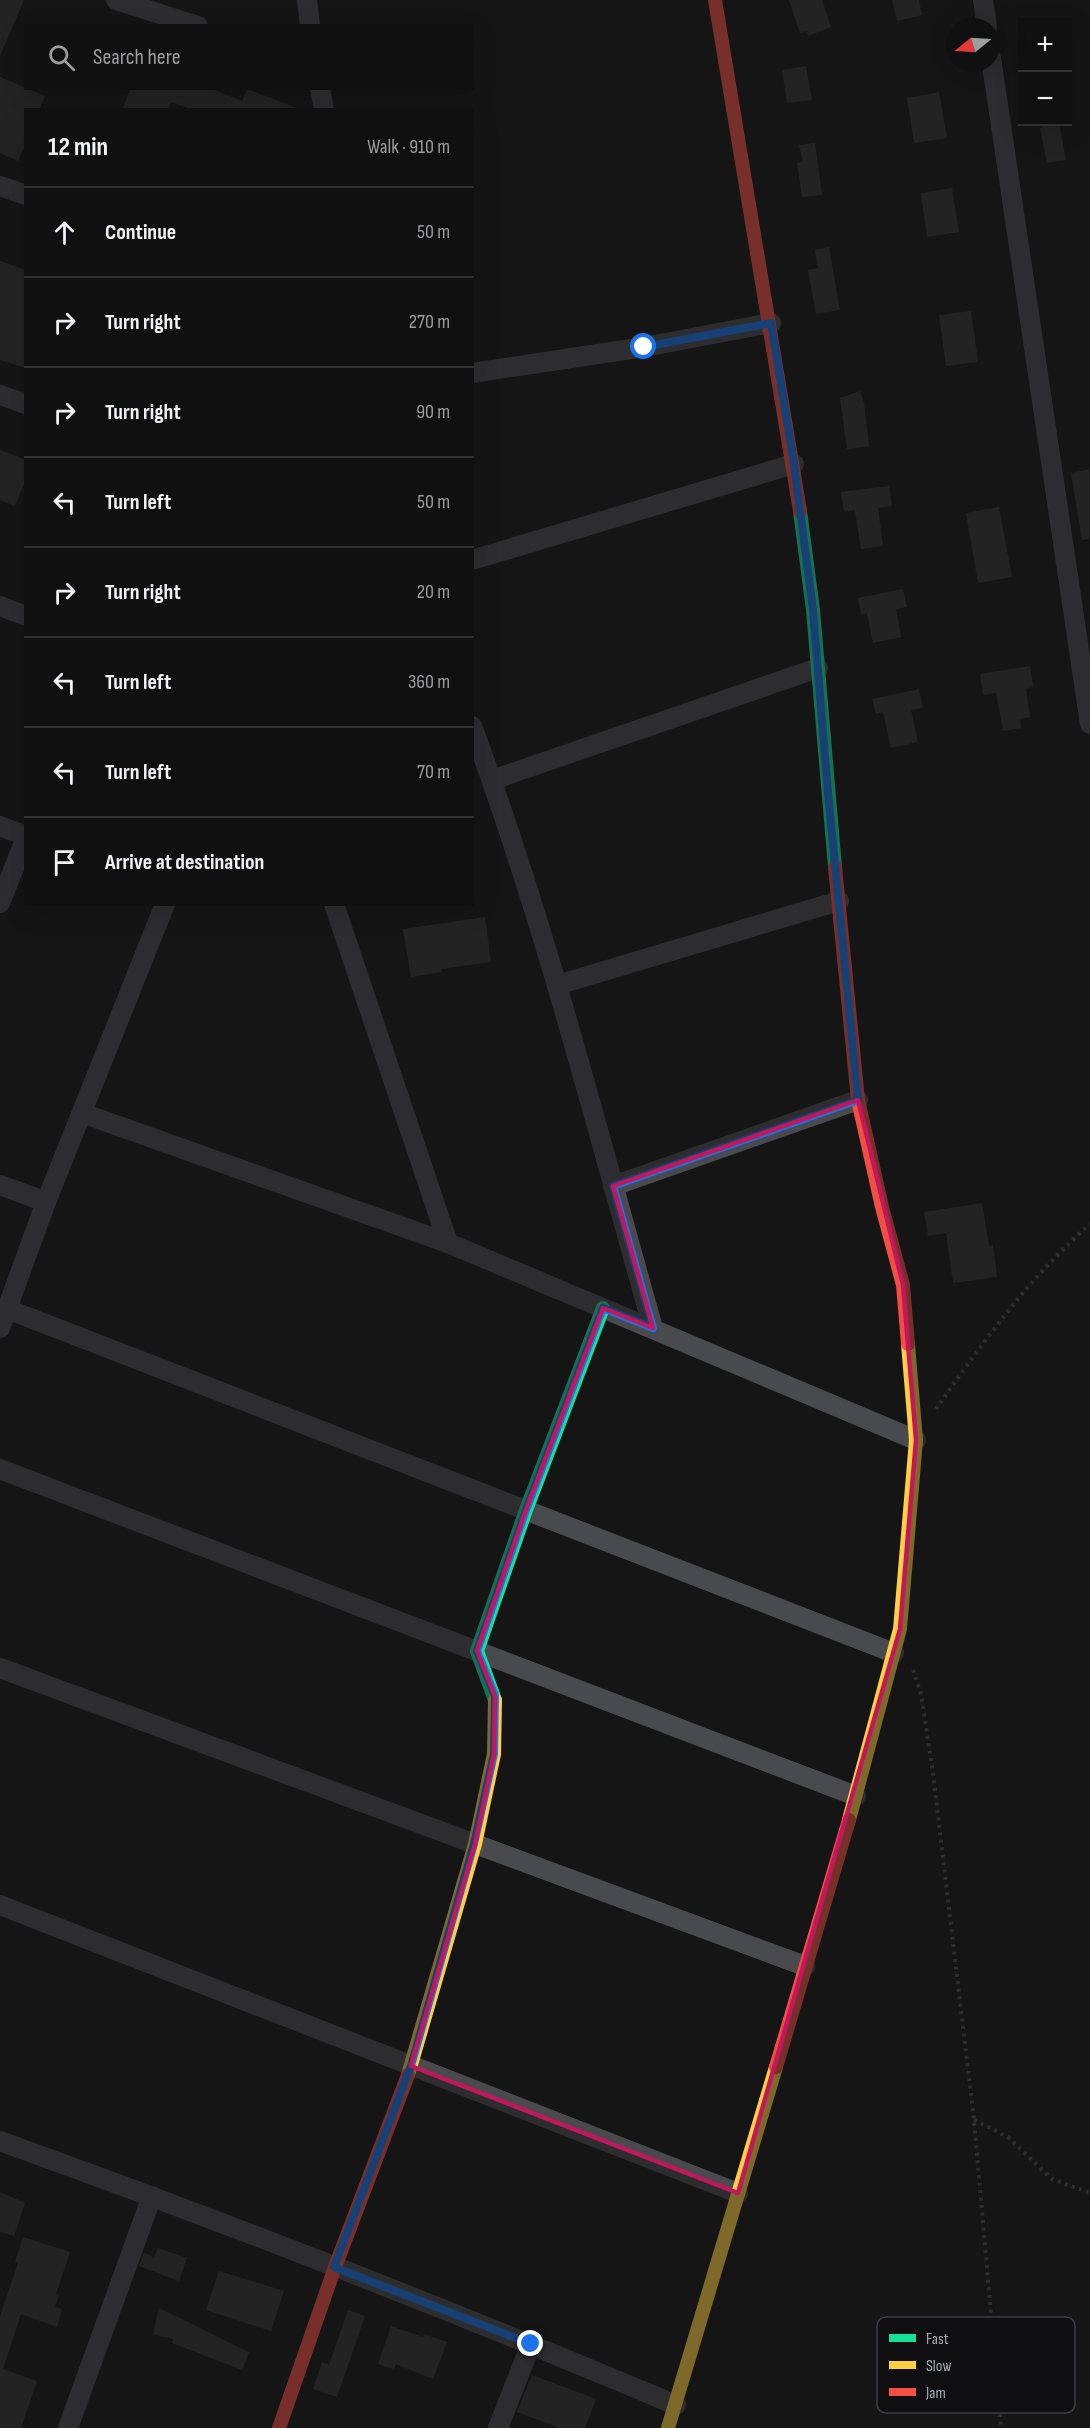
<!DOCTYPE html>
<html lang="en">
<head>
<meta charset="utf-8">
<style>
	body { margin:0; font-family:"Sofia Sans Condensed",sans-serif; background:#191919; color:#f1f3f6 }
	.controls { position:absolute; right:18px; top:18px; display:grid; overflow:hidden; border-radius:0px; box-shadow:0 6px 24px #0002 }
	.controls button { width:54px; height:54px; display:grid; place-items:center; padding:0; border:0; border-bottom:2px solid #303030; background:#101010; color:#f1f3f6; font:30px sans-serif }
	.compass { position:absolute; left:946px; top:18px; width:54px; height:54px; border-radius:50%; background:#101010; box-shadow:0 6px 24px #0002; rotate:252deg }
	.stop { position:absolute; width:18px; height:18px; margin:-14px; border:4px solid #1a73e8; border-radius:50%; background:#fff }
	.stop.end { background:#1a73e8; border-color:#fff; box-shadow:0 2px 6px #0008 }
	.list { margin:0; padding:0; list-style:none }
	h2 { display:flex; justify-content:space-between; align-items:center; height:78px; margin:0; padding:0 24px; font-size:26px }
	h2 small { font-size:20px; font-weight:400; color:#9c9d9f }
	.list li { display:grid; grid-template-columns:39px 1fr auto; gap:18px; align-items:center; box-sizing:border-box; height:90px; padding:0 24px; border-top:2px solid #303030 }
	.list b { display:block; font-size:22px; white-space:nowrap }
	.list em { font-size:20px; font-style:normal; color:#9c9d9f }
	.icon { flex:none; width:33px; height:33px; fill:none; stroke:currentColor; stroke-width:2; stroke-linecap:round; stroke-linejoin:round }
	.map { position:relative; flex:none; width:1090px; height:2428px; overflow:hidden }
	.search { position:absolute; background:#101010; box-shadow:0 6px 24px #0002; left:24px; top:24px; width:450px; height:66px; display:flex; align-items:center; gap:15px; box-sizing:border-box; padding:0 21px; border-radius:0px; color:#9c9d9f; font-size:22px }
	.panel { position:absolute; background:#101010; box-shadow:0 6px 24px #0002; left:24px; top:108px; width:450px; height:798px; border-radius:0px }
	.map>svg:first-child { display:block }
</style>
</head>
<body>
<div class="map">
<svg width="1090" height="2428" viewBox="0 0 1090 2428">
	<rect width="100%" height="100%" fill="#151515"/>
	<g fill="#343436">
		<path d="M0,0H24L0,56Z"/>
		<path d="M789,0H822L831,27L808,36L807,31L800,33Z"/>
		<path d="M892,0H919L922,15L897,21Z"/>
		<path d="M806,66L812,100L787,103L782,70Z"/>
		<path d="M0,77L45,96L39,110H26V143L18,161L0,153Z"/>
		<path d="M131,88H209L242,101L247,89L297,108L193,110L171,102L168,110H122Z"/>
		<path d="M939,92L947,138L914,143L907,98Z"/>
		<path d="M1042,122H1059L1066,160L1047,163L1040,128H1043Z"/>
		<path d="M815,143L822,195L802,197L797,163L803,162L799,145Z"/>
		<path d="M952,188L959,232L927,237L921,193Z"/>
		<path d="M829,247L840,310L816,314L808,270L818,268L815,250Z"/>
		<path d="M0,261L26,270V368L0,360Z"/>
		<path d="M971,311L978,362L946,366L939,315Z"/>
		<path d="M860,391L864,403L869,446L847,449L840,398Z"/>
		<path d="M0,450L26,460V479L15,506L0,500Z"/>
		<path d="M1090,469V539L1082,540L1071,473Z"/>
		<path d="M889,486L892,506L878,508L883,546L861,549L855,510L844,512L841,492Z"/>
		<path d="M999,507L1012,577L978,583L966,513Z"/>
		<path d="M903,589L907,607L896,609L901,637L873,643L867,613L861,615L858,598Z"/>
		<path d="M1030,666L1033,687L1026,689L1030,717L1020,719L1021,728L1003,731L996,693L983,695L980,674Z"/>
		<path d="M919,689L923,708L911,710L918,742L891,748L883,712L876,714L872,699Z"/>
		<path d="M485,917L491,962L441,969L442,972L411,977L403,929Z"/>
		<path d="M982,1203L989,1246L993,1245L997,1277L953,1283L946,1233L928,1236L924,1212Z"/>
		<path d="M0,2192L25,2203L14,2236L0,2232Z"/>
		<path d="M23,2237L70,2252L56,2294L59,2295L55,2307L62,2309L57,2327L21,2314L3,2369L37,2381L21,2428H0V2316L18,2263L15,2262Z"/>
		<path d="M158,2248L187,2258L179,2281L139,2266L144,2253L154,2257Z"/>
		<path d="M219,2271L284,2291L271,2331L206,2310Z"/>
		<path d="M159,2308L249,2352L242,2370L172,2343L173,2339L153,2334Z"/>
		<path d="M348,2310L365,2316L337,2397L313,2389L322,2362L329,2365Z"/>
		<path d="M391,2326L423,2337L424,2334L447,2342L433,2379L396,2364L394,2369L378,2364Z"/>
		<path d="M532,2375L596,2399L585,2428H560L517,2412Z"/>
	</g>
	<g fill="none" stroke-linecap="round" stroke-linejoin="round">
		<g stroke="#4b4c50" stroke-width="4" stroke-dasharray="3 4.5" stroke-linecap="butt">
			<path d="M936,1409C980,1346 1032,1274 1090,1224"/>
			<path d="M913,1670L921,1694L933,1773L974,2120L1001,2428"/>
			<path d="M974,2120L1008,2137L1052,2179L1090,2193"/>
		</g>
		<g stroke="#494a4e" stroke-width="20">
			<path d="M116,0L198,26"/>
			<path d="M307,0L310,26"/>
			<path d="M983,0L987,27"/>
			<path d="M991,58L1090,724"/>
			<path d="M320,88L324,110"/>
			<path d="M0,186L26,195"/>
			<path d="M472,373L644,347L771,323"/>
			<path d="M0,395L26,404"/>
			<path d="M472,560L794,464"/>
			<path d="M0,606L26,616"/>
			<path d="M472,726C545,923 596,1126 653,1328"/>
			<path d="M492,780L818,668"/>
			<path d="M0,826L26,836"/>
			<path d="M0,903L26,838"/>
			<path d="M334,904L448,1243"/>
			<path d="M557,985L839,901"/>
			<path d="M82,1113L448,1243L916,1440"/>
			<path d="M0,1185L46,1202"/>
			<path d="M613,1186L858,1100"/>
			<path d="M7,1309L894,1653"/>
			<path d="M0,1328L46,1202L165,904"/>
			<path d="M0,1469L856,1796"/>
			<path d="M0,1668L805,1966"/>
			<path d="M0,1905L738,2193"/>
			<path d="M0,2141C228,2223 453,2311 676,2405"/>
			<path d="M68,2428L152,2196"/>
			<path d="M498,2428L531,2344"/>
		</g>
		<g stroke="#16e098" stroke-width="14">
			<path d="M800,511L813,610L835,867"/>
			<path d="M495,1700L477,1651L526,1510L603,1308"/>
		</g>
		<g stroke="#ffcf43" stroke-width="14">
			<path d="M849,1820L900,1629L916,1440L908,1344"/>
			<path d="M408,2075L475,1844L494,1754L495,1700"/>
			<path d="M668,2428L776,2067"/>
		</g>
		<g stroke="#f24e42" stroke-width="14">
			<path d="M715,0L800,511"/>
			<path d="M835,867L858,1100L882,1207L903,1285L908,1344"/>
			<path d="M776,2067L849,1820"/>
			<path d="M279,2428L335,2267L408,2075"/>
		</g>
	</g>
	<g fill="none" stroke-linecap="round" stroke-linejoin="round">
		<path stroke="#1a73e8" stroke-width="8" d="M531,2344L334,2267L411,2066L474,1844L494,1754L495,1696L477,1651L526,1510L603,1308L653,1328L613,1186L858,1100L828,793L813,610L794,464L771,323L644,347"/>
	</g>
	<path d="M0 0H1090V2428H0ZM858,1100L903,1285L916,1440L900,1629L738,2193L411,2066L475,1844L494,1754L495,1696L477,1651L526,1510L603,1308L653,1328L613,1186Z" fill="#151515" fill-opacity=".55" fill-rule="evenodd"/>
	<path fill="none" stroke="#c2185b" stroke-width="4.5" stroke-linejoin="round" d="M858,1100L903,1285L916,1440L900,1629L738,2193L411,2066L475,1844L494,1754L495,1696L477,1651L526,1510L603,1308L653,1328L613,1186Z"/>
	<rect x="877" y="2317" width="198" height="96" rx="9" fill="#0f0f11" stroke="#3c3e43" stroke-width="1.5"/>
	<rect x="889" y="2334" width="27" height="8" fill="#16e098"/>
	<rect x="889" y="2361" width="27" height="8" fill="#ffcf43"/>
	<rect x="889" y="2388" width="27" height="8" fill="#f24e42"/>
	<g font-size="16" fill="#a5acb6">
		<text x="926" y="2344">Fast</text>
		<text x="926" y="2371">Slow</text>
		<text x="926" y="2398">Jam</text>
	</g>
</svg>
<div class="controls">
<button>+</button>
<button>−</button>
</div>
<svg class="compass" viewBox="-18 -18 36 36"><path d="M0-13l5 13h-10z" fill="#e53935"/><path d="M0 13l5-13h-10z" fill="#9c9d9f"/></svg>
<div class="stop" style="left:644px;top:347px"></div>
<div class="stop end" style="left:531px;top:2344px"></div>
<div class="search"><svg class="icon" aria-label="search" viewBox="0 0 24 24"><circle cx="10" cy="10" r="6"/><path d="M15 15l6 6"/></svg>Search here</div>
<section class="panel">
<h2>12 min<small>Walk · 910 m</small></h2>
<ul class="list">
<li><svg class="icon" aria-label="ahead" viewBox="0 0 24 24"><path d="M12 20V5M6 11l6-6 6 6"/></svg><div><b>Continue</b></div><em>50 m</em></li>
<li><svg class="icon" aria-label="right" viewBox="0 0 24 24"><path d="M7 20v-9h11M14 6l5 5-5 5"/></svg><div><b>Turn right</b></div><em>270 m</em></li>
<li><svg class="icon" aria-label="right" viewBox="0 0 24 24"><path d="M7 20v-9h11M14 6l5 5-5 5"/></svg><div><b>Turn right</b></div><em>90 m</em></li>
<li><svg class="icon" aria-label="left" viewBox="0 0 24 24"><path d="M17 20v-9H6M10 6l-5 5 5 5"/></svg><div><b>Turn left</b></div><em>50 m</em></li>
<li><svg class="icon" aria-label="right" viewBox="0 0 24 24"><path d="M7 20v-9h11M14 6l5 5-5 5"/></svg><div><b>Turn right</b></div><em>20 m</em></li>
<li><svg class="icon" aria-label="left" viewBox="0 0 24 24"><path d="M17 20v-9H6M10 6l-5 5 5 5"/></svg><div><b>Turn left</b></div><em>360 m</em></li>
<li><svg class="icon" aria-label="left" viewBox="0 0 24 24"><path d="M17 20v-9H6M10 6l-5 5 5 5"/></svg><div><b>Turn left</b></div><em>70 m</em></li>
<li><svg class="icon" aria-label="arrive" viewBox="0 0 24 24"><path d="M6 21V4h12l-3 4 3 4H6"/></svg><div><b>Arrive at destination</b></div></li>
</ul>
</section>
</div>
</body>
</html>
